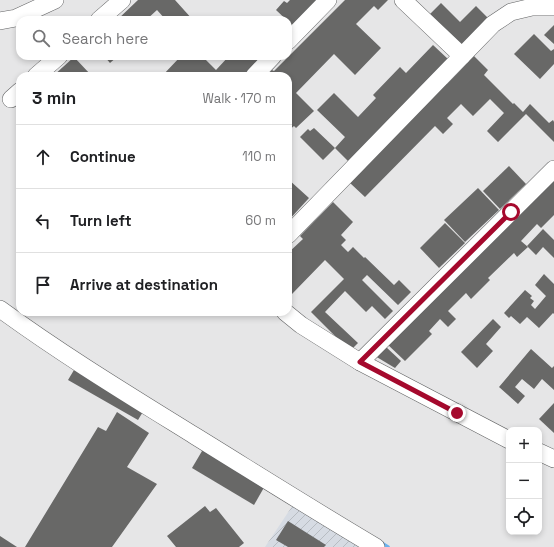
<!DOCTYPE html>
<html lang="en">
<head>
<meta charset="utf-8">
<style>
	body { margin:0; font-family:"Space Grotesk",sans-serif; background:#f6f6f6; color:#202124 }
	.controls { position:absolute; right:12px; bottom:12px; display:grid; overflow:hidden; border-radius:8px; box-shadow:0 2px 6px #0003 }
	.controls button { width:36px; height:36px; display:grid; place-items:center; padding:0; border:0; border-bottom:1px solid #e0e0e0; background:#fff; color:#202124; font:20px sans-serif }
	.stop { position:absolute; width:12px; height:12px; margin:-9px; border:3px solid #a5092d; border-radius:50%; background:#fff }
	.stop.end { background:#a5092d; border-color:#fff; box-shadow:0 1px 4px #0008 }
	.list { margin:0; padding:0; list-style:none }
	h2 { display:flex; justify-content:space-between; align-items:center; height:52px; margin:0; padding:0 16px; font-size:17px }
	h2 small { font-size:13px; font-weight:400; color:#757577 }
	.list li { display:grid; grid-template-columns:26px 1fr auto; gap:12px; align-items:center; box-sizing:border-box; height:64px; padding:0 16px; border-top:1px solid #e0e0e0 }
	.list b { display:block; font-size:15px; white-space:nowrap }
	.list em { font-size:13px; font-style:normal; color:#757577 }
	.icon { flex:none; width:22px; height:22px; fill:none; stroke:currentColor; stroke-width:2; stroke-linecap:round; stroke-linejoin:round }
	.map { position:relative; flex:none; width:554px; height:547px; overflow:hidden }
	.search { position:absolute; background:#fff; box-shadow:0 2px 6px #0003; left:16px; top:16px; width:276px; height:44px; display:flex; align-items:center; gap:10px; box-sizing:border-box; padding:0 14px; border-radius:12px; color:#757577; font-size:15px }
	.panel { position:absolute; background:#fff; box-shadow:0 2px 6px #0003; left:16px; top:72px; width:276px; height:244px; border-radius:12px }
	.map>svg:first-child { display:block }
</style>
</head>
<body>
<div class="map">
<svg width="554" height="547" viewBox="0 0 554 547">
	<defs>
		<pattern id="industrial-furrows" width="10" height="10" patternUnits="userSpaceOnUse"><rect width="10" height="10" fill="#d6dbe3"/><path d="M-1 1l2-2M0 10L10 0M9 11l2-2" fill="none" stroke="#b7bcc2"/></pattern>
	</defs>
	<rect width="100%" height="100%" fill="#e6e6e7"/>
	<path fill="url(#industrial-furrows)" d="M293,505L363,547H265Z"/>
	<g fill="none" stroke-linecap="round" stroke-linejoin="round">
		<path stroke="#6ab1ee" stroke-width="3.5" d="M380,542L388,547"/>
	</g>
	<g fill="#686867">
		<path d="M138,0H175L193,20H166L157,10L146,20H117Z"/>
		<path d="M290,0H322L295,28L276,10L284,1L287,3Z"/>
		<path d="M345,0H388L378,10L374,6L356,24L381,48L355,75L334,54L296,93L314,111L296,128L294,126L288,131V76H266L272,70L274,71Z"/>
		<path d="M441,3L460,22L476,6L490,20L461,49L428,16Z"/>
		<path d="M554,25V44L544,35Z"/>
		<path d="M534,34L551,51L554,49V64L540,79L514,54Z"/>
		<path d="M433,45L449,60L350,163L335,148L345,137L317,110L334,93L358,117L376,98L373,95L400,67L406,73Z"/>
		<path d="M104,56H118L110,63Z"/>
		<path d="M181,56H202L216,70L229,56H267L244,76H189L186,73L184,76H162Z"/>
		<path d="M474,56L488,70L484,75L513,104L514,103L523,112L530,104L549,123L553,120L554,122V142L526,114L498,142L487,131L504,113L490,99L473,116L461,104L447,118L453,124L443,134L435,126L365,197L350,183L420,111L445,81L447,84Z"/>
		<path d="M74,57L91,75L53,76Z"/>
		<path d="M314,128L335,148L323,160L300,137L308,129L310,131Z"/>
		<path d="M509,166L526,184L500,209L483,191Z"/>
		<path d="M554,175V215L541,228L537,224L521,241L528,247L517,257L514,253L488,278L490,280L471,299L466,293L448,311L456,319L448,327L440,319L429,331L432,334L405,361L386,343Z"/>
		<path d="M288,179L309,198L288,221V199L290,197L288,195Z"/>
		<path d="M478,188L499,210L465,242L444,220Z"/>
		<path d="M333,202L353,222L341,235L346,240L341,245L348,252L353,247L364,258L365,257L394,285L399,280L411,292L398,305L367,275L362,280L393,311L385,319L372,306L366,312L345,291L325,312L358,343L350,351L311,312L344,279L325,260L292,294L288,290V253L303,239L300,236Z"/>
		<path d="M445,223L465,243L439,268L420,248Z"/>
		<path d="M543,229L554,240V258L543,247L536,255L527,246Z"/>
		<path d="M544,274L554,284V314L553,313L539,328L527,317L520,324L511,316L509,318L504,313L525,290L532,296L530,298L534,301L531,305L535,309L546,296L535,285Z"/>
		<path d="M493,319L501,327L486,344L493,351L477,368L461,352Z"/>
		<path d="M385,346L401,361L395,368L375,356Z"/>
		<path d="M531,349L552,368L554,366V390L542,379L534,389L522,379L515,387L525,396L518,404L499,387Z"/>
		<path d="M74,370L144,410L138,420L68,380Z"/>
		<path d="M554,403V433L539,419Z"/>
		<path d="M117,412L149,433L127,467L157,484L112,547H25L98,427L106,431Z"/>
		<path d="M205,446L266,484L254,505L192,468Z"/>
		<path d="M205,506L210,512L216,508L244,543L239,547H176L167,536Z"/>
		<path d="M288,521L326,545L324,547H288L276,540Z"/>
		<path d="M0,536L17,547H0Z"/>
	</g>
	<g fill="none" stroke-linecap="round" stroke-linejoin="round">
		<g stroke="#626364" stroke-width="18">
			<g id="minor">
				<path d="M403,0L462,56"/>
				<path d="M99,20L122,0"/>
				<path d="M0,21L16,18L55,0"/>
				<path d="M288,41L328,0"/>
				<path d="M36,76L59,56"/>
				<path d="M254,76L273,56"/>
				<path d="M11,99L20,91"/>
				<path d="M288,235L493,24L511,12L532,7H554"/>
				<path d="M0,309C63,355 129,395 195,436C255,473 315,511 376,547"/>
				<path d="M285,312L301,325L360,362L509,440"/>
				<path d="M360,362L554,169"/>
				<path d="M539,452L554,459"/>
			</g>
		</g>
		<use href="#minor" stroke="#fff" stroke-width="17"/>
	</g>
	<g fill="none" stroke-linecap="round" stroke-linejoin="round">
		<path stroke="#a5092d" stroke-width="5" d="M457,413L360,362L511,212"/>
	</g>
</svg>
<div class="controls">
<button>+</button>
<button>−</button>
<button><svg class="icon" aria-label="locate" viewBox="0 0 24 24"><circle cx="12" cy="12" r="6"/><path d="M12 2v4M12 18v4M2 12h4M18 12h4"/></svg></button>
</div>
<div class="stop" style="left:511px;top:212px"></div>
<div class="stop end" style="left:457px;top:413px"></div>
<div class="search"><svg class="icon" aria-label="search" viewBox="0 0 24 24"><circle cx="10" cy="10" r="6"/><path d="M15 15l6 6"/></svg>Search here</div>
<section class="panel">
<h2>3 min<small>Walk · 170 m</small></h2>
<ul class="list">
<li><svg class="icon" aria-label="ahead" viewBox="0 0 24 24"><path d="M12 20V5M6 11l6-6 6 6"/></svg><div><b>Continue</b></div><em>110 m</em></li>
<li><svg class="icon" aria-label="left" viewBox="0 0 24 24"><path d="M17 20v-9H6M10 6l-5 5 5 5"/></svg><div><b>Turn left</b></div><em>60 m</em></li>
<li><svg class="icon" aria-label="arrive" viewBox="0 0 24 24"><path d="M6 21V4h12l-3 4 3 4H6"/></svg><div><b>Arrive at destination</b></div></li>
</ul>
</section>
</div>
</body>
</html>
